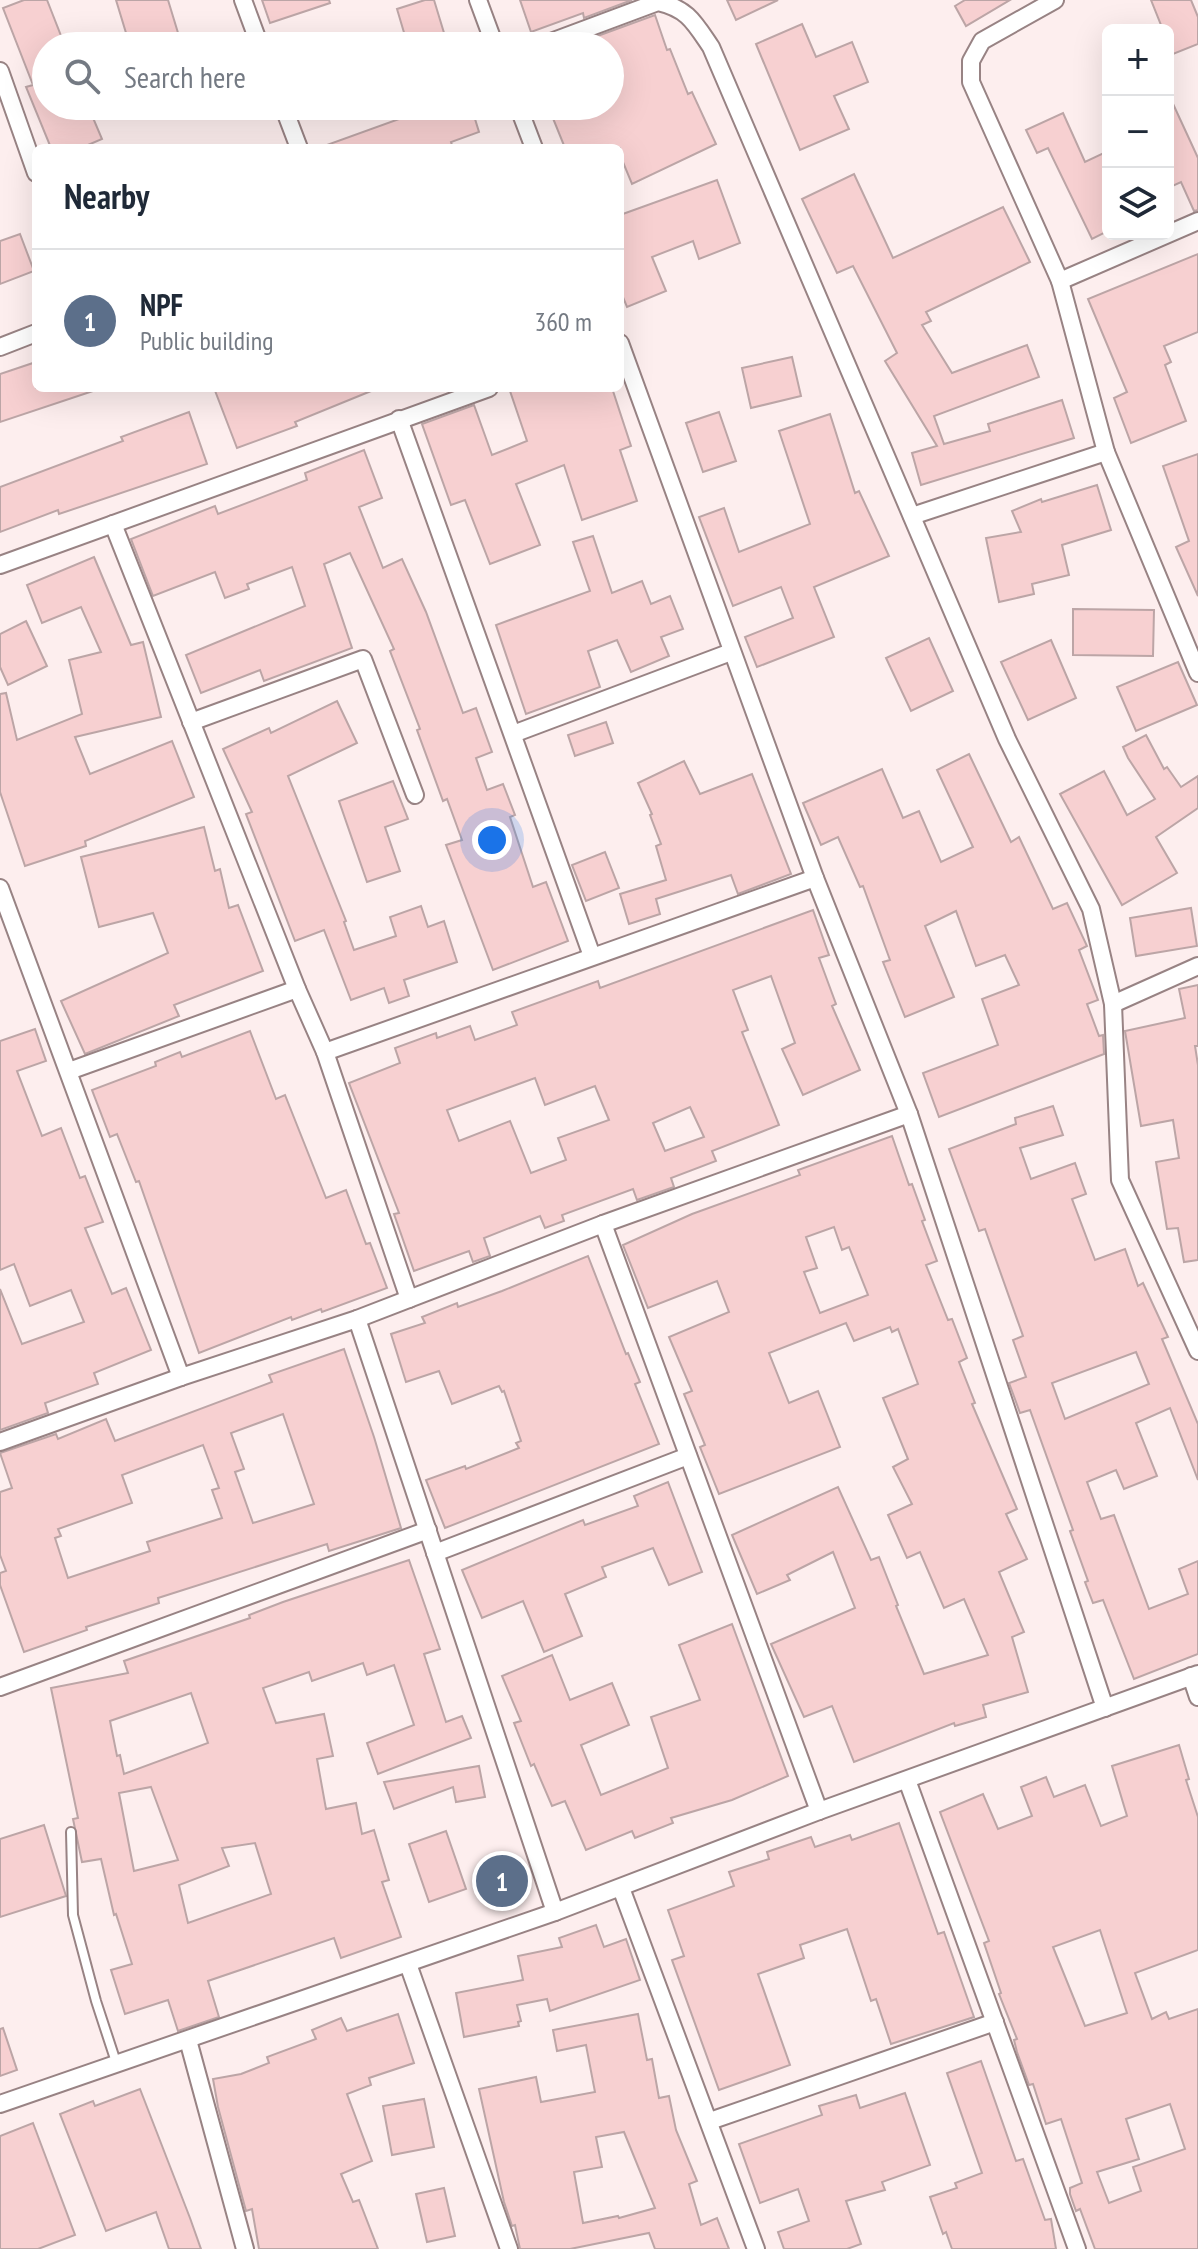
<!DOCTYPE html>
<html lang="en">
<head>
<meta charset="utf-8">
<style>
	body { margin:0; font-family:"PT Sans Narrow",sans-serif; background:#f6f6f7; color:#1f2937 }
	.controls { position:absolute; right:24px; top:24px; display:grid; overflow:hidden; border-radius:12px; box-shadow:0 8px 32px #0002 }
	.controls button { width:72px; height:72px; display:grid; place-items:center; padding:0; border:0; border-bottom:2px solid #e0e1e3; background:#fff; color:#1f2937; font:40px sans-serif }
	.you { position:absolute; left:492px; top:840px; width:28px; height:28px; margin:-20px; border:6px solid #fff; border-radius:50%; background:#1a73e8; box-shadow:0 0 0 12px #1a73e833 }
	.badge { display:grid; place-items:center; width:52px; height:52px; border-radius:50%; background:#146464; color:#fff; font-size:26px; font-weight:700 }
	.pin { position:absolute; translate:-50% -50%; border:4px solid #fff; box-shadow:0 2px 8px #0006 }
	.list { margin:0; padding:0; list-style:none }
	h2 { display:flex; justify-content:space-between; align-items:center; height:104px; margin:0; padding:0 32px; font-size:34px }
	h2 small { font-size:26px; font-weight:400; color:#747a83 }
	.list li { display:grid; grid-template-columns:52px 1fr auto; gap:24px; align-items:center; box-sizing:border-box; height:144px; padding:0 32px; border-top:2px solid #e0e1e3 }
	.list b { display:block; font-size:30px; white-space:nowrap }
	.list p { margin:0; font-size:26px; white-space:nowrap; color:#747a83 }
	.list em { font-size:26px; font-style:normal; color:#747a83 }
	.icon { flex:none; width:44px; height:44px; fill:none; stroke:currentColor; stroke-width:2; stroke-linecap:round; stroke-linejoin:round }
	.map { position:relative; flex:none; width:1198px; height:2249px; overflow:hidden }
	.search { position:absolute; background:#fff; box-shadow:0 8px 32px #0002; left:32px; top:32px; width:592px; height:88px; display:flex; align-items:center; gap:20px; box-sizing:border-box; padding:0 28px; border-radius:44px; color:#747a83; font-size:30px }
	.panel { position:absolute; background:#fff; box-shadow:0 8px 32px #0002; left:32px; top:144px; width:592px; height:248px; border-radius:12px }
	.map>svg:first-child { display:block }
</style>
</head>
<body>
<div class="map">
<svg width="1198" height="2249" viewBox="0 0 1198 2249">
	<rect width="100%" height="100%" fill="#fdeeee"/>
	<g fill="#f7d0d1" stroke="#bca5a6" stroke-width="2" fill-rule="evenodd">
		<path d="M24,0H47L65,46H46V106H88L102,139L81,148H51L26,87L33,85L3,8Z"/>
		<path d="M116,0H168L182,46H130Z"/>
		<path d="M262,0H329L330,3L270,23Z"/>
		<path d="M425,0H434L448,46H408L397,9Z"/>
		<path d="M520,0H632L584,18L583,13L531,32Z"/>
		<path d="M727,0H778L736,20Z"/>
		<path d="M965,0H1010L966,26L955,6Z"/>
		<path d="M1151,0H1191L1198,17V44L1173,54L1168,42V30H1163Z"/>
		<path d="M655,15L667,50L670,49L688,94L692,92L716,144L632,184L620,155V148H565L548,106H610V46H594L592,38Z"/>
		<path d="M802,24L816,57L852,42L868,82L834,96L849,129L800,150L756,44Z"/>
		<path d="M1168,93L1198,158V210L1194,211L1181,182L1168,188Z"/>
		<path d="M435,106H471L479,132L451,142L453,148H325L324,146Z"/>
		<path d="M1063,113L1085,162L1108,151V231L1092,239L1048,148L1037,153L1026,130Z"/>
		<path d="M854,174L893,258L1003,207L1030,262L926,312L931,321L922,325L952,373L1027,345L1039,377L934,416L944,444L990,431L988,424L1062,400L1074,438L921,485L912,453L937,446L885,361L897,353L853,266L837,273L802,199Z"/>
		<path d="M717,180L740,243L699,259L693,241L652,257L666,291L627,307L620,290V215Z"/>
		<path d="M20,234L34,271L0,284V241Z"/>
		<path d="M1198,254V332L1164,346L1171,362L1165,365L1186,421L1131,443L1114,398L1127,392L1088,299Z"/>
		<path d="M792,357L801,396L751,408L742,368Z"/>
		<path d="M36,362V388H93V391L0,422V374Z"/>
		<path d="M214,388H376V389L295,422L297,426L237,448Z"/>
		<path d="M509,388H612L631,446L620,450L637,501L582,520L564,465L516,484L540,545L490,564L465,500L451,505L422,424L474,405L492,455L527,441Z"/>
		<path d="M189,412L207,464L59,514L58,510L0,532V487L123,441L121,437Z"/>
		<path d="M719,412L736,461L703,472L686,423Z"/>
		<path d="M830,414L855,493L859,491L889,556L814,587L834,637L757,667L745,637L793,618L781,587L733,606L699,517L724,508L739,552L810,524L779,431Z"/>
		<path d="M364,450L382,498L359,507L383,568L402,559L426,612L463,713L476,708L492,752L476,758L487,790L503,784L515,815L510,817L533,887L546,882L568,941L493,970L446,845L462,840L447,799L443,801L417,730L420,729L390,651L394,649L350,553L324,564L352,648L264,681L260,670L201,693L186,655L305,606L292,567L247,584L249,589L225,598L215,572L153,596L131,539L215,506L218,514L307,480L305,473Z"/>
		<path d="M1198,454V596L1176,547L1189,541L1163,466Z"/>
		<path d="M1097,485L1111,530L1062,545L1069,575L1032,584L1034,594L999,602L986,538L1021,532L1012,511L1041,499L1042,502Z"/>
		<path d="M593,536L612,593L642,581L651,604L670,596L683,629L661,637L669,656L631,672L617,640L588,651L600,687L526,714L496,625L590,591L573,542Z"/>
		<path d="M94,557L131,645L143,642L161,717L75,737L90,774L172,741L194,797L85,841L86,846L25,866L0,792V694L6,693L17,740L82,714L69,660L101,652L81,607L42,623L27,585Z"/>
		<path d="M1073,609L1154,610L1153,656L1073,655Z"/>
		<path d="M26,621L47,666L8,685L0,667V634Z"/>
		<path d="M929,638L953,691L911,711L886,658Z"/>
		<path d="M1051,640L1076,698L1028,720L1001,662Z"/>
		<path d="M1178,662L1197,705L1136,731L1117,687Z"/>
		<path d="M337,701L357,743L288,776L346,921L344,922L354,950L396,936L390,917L421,906L428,927L444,921L457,962L404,980L409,996L389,1003L384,988L351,1000L324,930L295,941L246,814L252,812L223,749L269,728L271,733Z"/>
		<path d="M606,722L613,743L575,756L568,735Z"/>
		<path d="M1146,735L1164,769L1167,767L1181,787L1198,776V808L1156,837L1177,873L1122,905L1060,794L1104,771L1127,815L1155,799L1128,758L1123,747Z"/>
		<path d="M969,754L1011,842L1019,837L1053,909L1067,903L1087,946L1079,950L1098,1000L1087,1004L1099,1036L1103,1035L1104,1054L939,1117L923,1073L998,1045L982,999L1019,985L1005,955L976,966L956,911L925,926L954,997L905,1017L883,962L890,960L863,886L860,887L838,837L821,845L803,803L882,769L903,818L919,811L941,862L973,847L937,770Z"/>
		<path d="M684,761L700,794L752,774L791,874L738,894L731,875L656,899L660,914L629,924L620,894L666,880L656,846L661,844L650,815L652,814L638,783Z"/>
		<path d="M393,781L408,819L385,827L400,871L367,882L339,801Z"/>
		<path d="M204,827L215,871L220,869L229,908L238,905L263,971L174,1005L179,1016L85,1054L61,1001L168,953L153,913L99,927L81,857Z"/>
		<path d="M605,852L619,888L586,901L572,865Z"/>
		<path d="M1191,908L1197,946L1136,956L1130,918Z"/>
		<path d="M813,910L829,955L819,958L836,1004L832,1006L860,1070L803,1095L782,1049L795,1043L771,976L733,990L748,1030L742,1032L779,1125L712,1151L716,1161L671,1178L674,1187L637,1200L633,1189L562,1215L564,1221L545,1228L540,1216L484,1238L490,1256L473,1262L469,1251L414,1271L394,1214L399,1213L349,1083L400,1063L395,1048L436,1033L437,1038L470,1026L475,1040L517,1025L512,1012L598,981L600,988ZM535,1078L545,1105L595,1086L609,1120L558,1138L566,1160L531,1173L510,1121L459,1141L447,1110ZM690,1107L704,1137L665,1151L653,1123Z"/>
		<path d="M1198,985V1046H1195L1198,1065V1260L1184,1262L1178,1228L1167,1229L1156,1162L1179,1158L1173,1120L1141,1126L1125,1031L1185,1018L1179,989Z"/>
		<path d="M35,1029L46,1061L17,1071L42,1136L61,1128L80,1178L85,1176L103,1222L85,1228L112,1294L126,1288L151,1350L94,1373L98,1384L45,1403L48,1413L0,1430V1289L22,1344L84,1322L71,1290L30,1306L14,1264L0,1270V1041Z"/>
		<path d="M250,1031L276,1099L285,1095L326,1198L346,1190L366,1244L370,1243L387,1288L322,1312L321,1309L292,1320L291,1317L199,1353L139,1181L136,1182L117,1134L110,1137L92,1090L156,1066L155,1062L180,1052L182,1057Z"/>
		<path d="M1053,1106L1063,1135L1020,1148L1031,1179L1075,1163L1086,1194L1072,1199L1095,1260L1125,1249L1138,1286L1143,1283L1168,1337L1162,1339L1198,1424V1480L1170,1408L1136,1423L1157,1476L1124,1489L1116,1470L1087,1482L1101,1519L1114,1515L1149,1609L1188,1594L1179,1569L1198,1561V1654L1134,1679L1103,1600L1093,1603L1085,1582L1088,1581L1070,1531L1073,1530L1030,1410L1020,1413L1012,1391L1009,1383L1026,1377L1013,1340L1023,1336L985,1229L979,1231L949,1149L1016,1124L1015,1118ZM1136,1352L1149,1384L1065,1419L1052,1383Z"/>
		<path d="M892,1136L909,1185L912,1184L925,1220L922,1221L937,1261L926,1265L948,1320L952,1319L967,1358L959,1362L975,1403L972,1404L1017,1509L1006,1514L1027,1559L999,1572L1024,1632L1012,1637L1028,1692L983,1705L986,1717L955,1726L954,1723L854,1762L832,1706L804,1717L771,1644L855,1608L833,1552L787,1575L790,1580L757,1594L732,1535L838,1487L871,1560L879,1557L898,1605L896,1606L924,1674L988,1655L964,1599L944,1608L920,1552L907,1558L888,1515L912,1504L893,1467L908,1459L883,1398L918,1384L898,1329L892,1332L890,1327L854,1341L846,1323L769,1353L789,1403L818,1391L840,1447L719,1494L700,1447L705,1445L684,1394L692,1391L669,1337L729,1312L717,1281L648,1308L623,1245L692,1214L800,1175L798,1170ZM834,1227L842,1250L849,1247L868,1295L820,1313L804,1272L817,1268L806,1237Z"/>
		<path d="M588,1256L626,1354L628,1353L640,1382L635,1384L659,1444L445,1528L426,1480L465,1466L466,1469L519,1448L516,1443L521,1441L504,1391L502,1392L499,1386L452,1404L439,1371L406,1382L391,1334L425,1323L422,1317L457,1303L458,1307L502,1291Z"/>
		<path d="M344,1349L374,1437L401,1528L329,1551L327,1544L158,1598L159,1603L86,1627L87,1630L24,1652L0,1585V1573L6,1571L0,1555V1492L12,1488L0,1453L56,1434L58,1439L106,1419L115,1441L272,1382L269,1375ZM283,1414L314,1504L253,1523L235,1472L244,1469L231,1433ZM203,1445L219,1488L212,1490L222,1518L147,1542L150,1551L68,1578L55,1538L61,1536L58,1529L132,1503L122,1475Z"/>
		<path d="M668,1482L702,1572L669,1585L653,1548L602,1567L606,1577L565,1594L582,1636L544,1652L523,1601L482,1618L462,1570L583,1520L585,1525L638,1506L634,1496Z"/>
		<path d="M409,1560L440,1649L424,1654L446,1722L462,1716L471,1738L378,1774L367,1743L414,1725L394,1665L367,1675L363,1663L312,1681L309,1672L263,1688L276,1723L324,1714L333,1756L317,1759L326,1809L356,1803L362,1834L374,1830L389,1880L382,1882L401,1937L341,1958L334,1938L208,1981L219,2017L178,2031L168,2000L125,2014L111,1970L132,1964L116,1914L114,1915L101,1859L82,1862L73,1819L78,1818L51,1688L128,1673L124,1661L250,1618L249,1615L283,1602ZM191,1693L208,1743L124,1774L120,1755L117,1756L110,1721ZM151,1787L178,1860L134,1871L119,1793ZM255,1843L271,1894L188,1923L179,1885L229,1866L222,1848Z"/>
		<path d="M732,1624L788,1776L732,1800L671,1818L673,1823L635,1838L632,1831L586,1850L565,1801L552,1806L534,1764L531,1766L514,1723L521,1721L502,1676L552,1655L570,1700L612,1683L629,1725L581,1745L601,1795L668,1768L651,1717L700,1700L679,1645Z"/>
		<path d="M1179,1745L1189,1779L1186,1780L1198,1817V1950L1135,1973L1152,2019L1166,2012L1169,2019L1198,2009V2249H1095L1080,2209L1076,2211L1070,2194V2188L1082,2183L1061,2119L1046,2124L1033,2084L1029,2085L1017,2052L1014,2040L1017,2039L999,1994L1001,1993L984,1943L989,1941L940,1812L983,1794L998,1829L1032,1816L1021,1787L1046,1777L1054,1797L1085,1785L1101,1826L1127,1816L1112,1766ZM1100,1930L1127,2013L1085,2026L1053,1947ZM1170,2104L1185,2149L1133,2167L1141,2191L1109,2203L1097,2172L1139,2159L1126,2119Z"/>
		<path d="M479,1766L485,1797L456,1802L453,1787L394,1809L384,1782Z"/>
		<path d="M899,1823L938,1934L944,1932L974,2017L891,2044L876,1999L871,2001L847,1929L800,1945L804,1958L758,1974L790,2065L719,2090L672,1960L684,1956L668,1910L734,1886L729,1872L769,1859L767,1852L811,1837L815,1847L850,1835L852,1840Z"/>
		<path d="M44,1825L66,1896L0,1917V1839Z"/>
		<path d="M446,1831L466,1889L429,1902L409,1844Z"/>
		<path d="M596,1925L604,1947L626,1939L640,1980L550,2011L547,1999L517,2005L521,2021L518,2022L519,2026L464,2037L456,1993L523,1980L518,1956L562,1947L559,1938Z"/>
		<path d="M398,2014L414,2063L369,2078L371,2085L347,2094L372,2161L341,2174L353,2202L359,2200L378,2249H259L252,2209L246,2211L218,2107L213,2079L241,2074L269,2063L267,2057L316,2039L312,2030L341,2018L347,2031Z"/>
		<path d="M638,2014L647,2060L652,2059L659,2098L669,2096L676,2130L697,2181L689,2184L701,2225L717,2218L729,2249H655L649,2233L570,2249H520L515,2225L512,2226L504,2202L479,2089L536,2077L541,2102L595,2092L586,2045L557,2051L553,2030ZM624,2132L655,2208L619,2218L618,2216L583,2223L574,2172L602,2167L596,2137Z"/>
		<path d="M3,2028L17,2070L0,2076V2029Z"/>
		<path d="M981,2061L1016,2161L1023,2159L1045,2220L1051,2219L1056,2249H952L946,2232L943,2234L930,2197L957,2188L955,2183L982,2173L947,2073Z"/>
		<path d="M140,2089L190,2218L201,2249H169L156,2212L106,2231L60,2114L93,2101L95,2106Z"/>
		<path d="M905,2093L930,2165L882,2182L885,2190L846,2201L861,2244L847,2249H784L778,2232L809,2221L798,2189L760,2203L739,2144L822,2115L819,2106L856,2095L860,2108Z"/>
		<path d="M424,2099L434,2147L392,2155L383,2106Z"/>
		<path d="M33,2123L75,2235L38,2249H0V2136Z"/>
		<path d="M444,2188L455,2236L427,2242L416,2194Z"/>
	</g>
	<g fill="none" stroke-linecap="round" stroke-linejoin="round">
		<g stroke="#988384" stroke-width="12">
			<path id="service" d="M71,1832L73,1915L96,2001L116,2062"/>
		</g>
		<g stroke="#988384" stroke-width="20">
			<g id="minor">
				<path d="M243,0L260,46"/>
				<path d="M478,0L495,46"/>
				<path d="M1055,0L982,41L971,61V82L1060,281L1106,452L1198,673"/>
				<path d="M540,46L658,2C688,9 694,22 711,47L1007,739L1091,909L1113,1004L1120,1180L1198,1351"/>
				<path d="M0,71L36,173"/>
				<path d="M283,106L299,148"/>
				<path d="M518,106L534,148"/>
				<path d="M1060,281L1198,221"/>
				<path d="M620,343L815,878L909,1114L1105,1708"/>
				<path d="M0,347L36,333"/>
				<path d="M399,419L592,956"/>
				<path d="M912,516L1106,452"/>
				<path d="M113,524L297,989L325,1052L409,1299"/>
				<path d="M0,565L489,388"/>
				<path d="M191,722L363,659L415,795"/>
				<path d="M513,734L731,652"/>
				<path d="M0,888L181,1377"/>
				<path d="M1113,1004L1198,966"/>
				<path d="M325,1052L815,878"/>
				<path d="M69,1071L297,989"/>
				<path d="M603,1224L819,1811"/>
				<path d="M357,1319L555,1912"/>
				<path d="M0,1442L181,1377L357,1319L603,1224L909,1114"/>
				<path d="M435,1553L688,1456"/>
				<path d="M1191,1676L1198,1697"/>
				<path d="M0,1687L428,1530"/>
				<path d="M907,1780L1077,2249"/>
				<path d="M621,1888L756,2249"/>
				<path d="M408,1964L509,2249"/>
				<path d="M188,2040L245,2249"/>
				<path d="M0,2104L555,1912L819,1811L1198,1674"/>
				<path d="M710,2121L995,2022"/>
			</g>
		</g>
		<use href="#service" stroke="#fff" stroke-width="8"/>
		<use href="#minor" stroke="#fff" stroke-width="16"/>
	</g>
</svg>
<div class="controls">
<button>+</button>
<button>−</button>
<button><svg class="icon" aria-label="layers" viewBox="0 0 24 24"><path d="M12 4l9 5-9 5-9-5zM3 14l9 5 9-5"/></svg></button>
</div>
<div class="you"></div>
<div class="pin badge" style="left:502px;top:1881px;background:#5c6f8a">1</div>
<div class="search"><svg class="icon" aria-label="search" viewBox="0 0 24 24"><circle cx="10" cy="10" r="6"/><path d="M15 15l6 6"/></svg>Search here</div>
<section class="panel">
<h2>Nearby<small></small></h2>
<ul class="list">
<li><span class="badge" style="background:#5c6f8a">1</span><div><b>NPF</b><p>Public building</p></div><em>360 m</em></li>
</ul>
</section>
</div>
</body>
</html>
